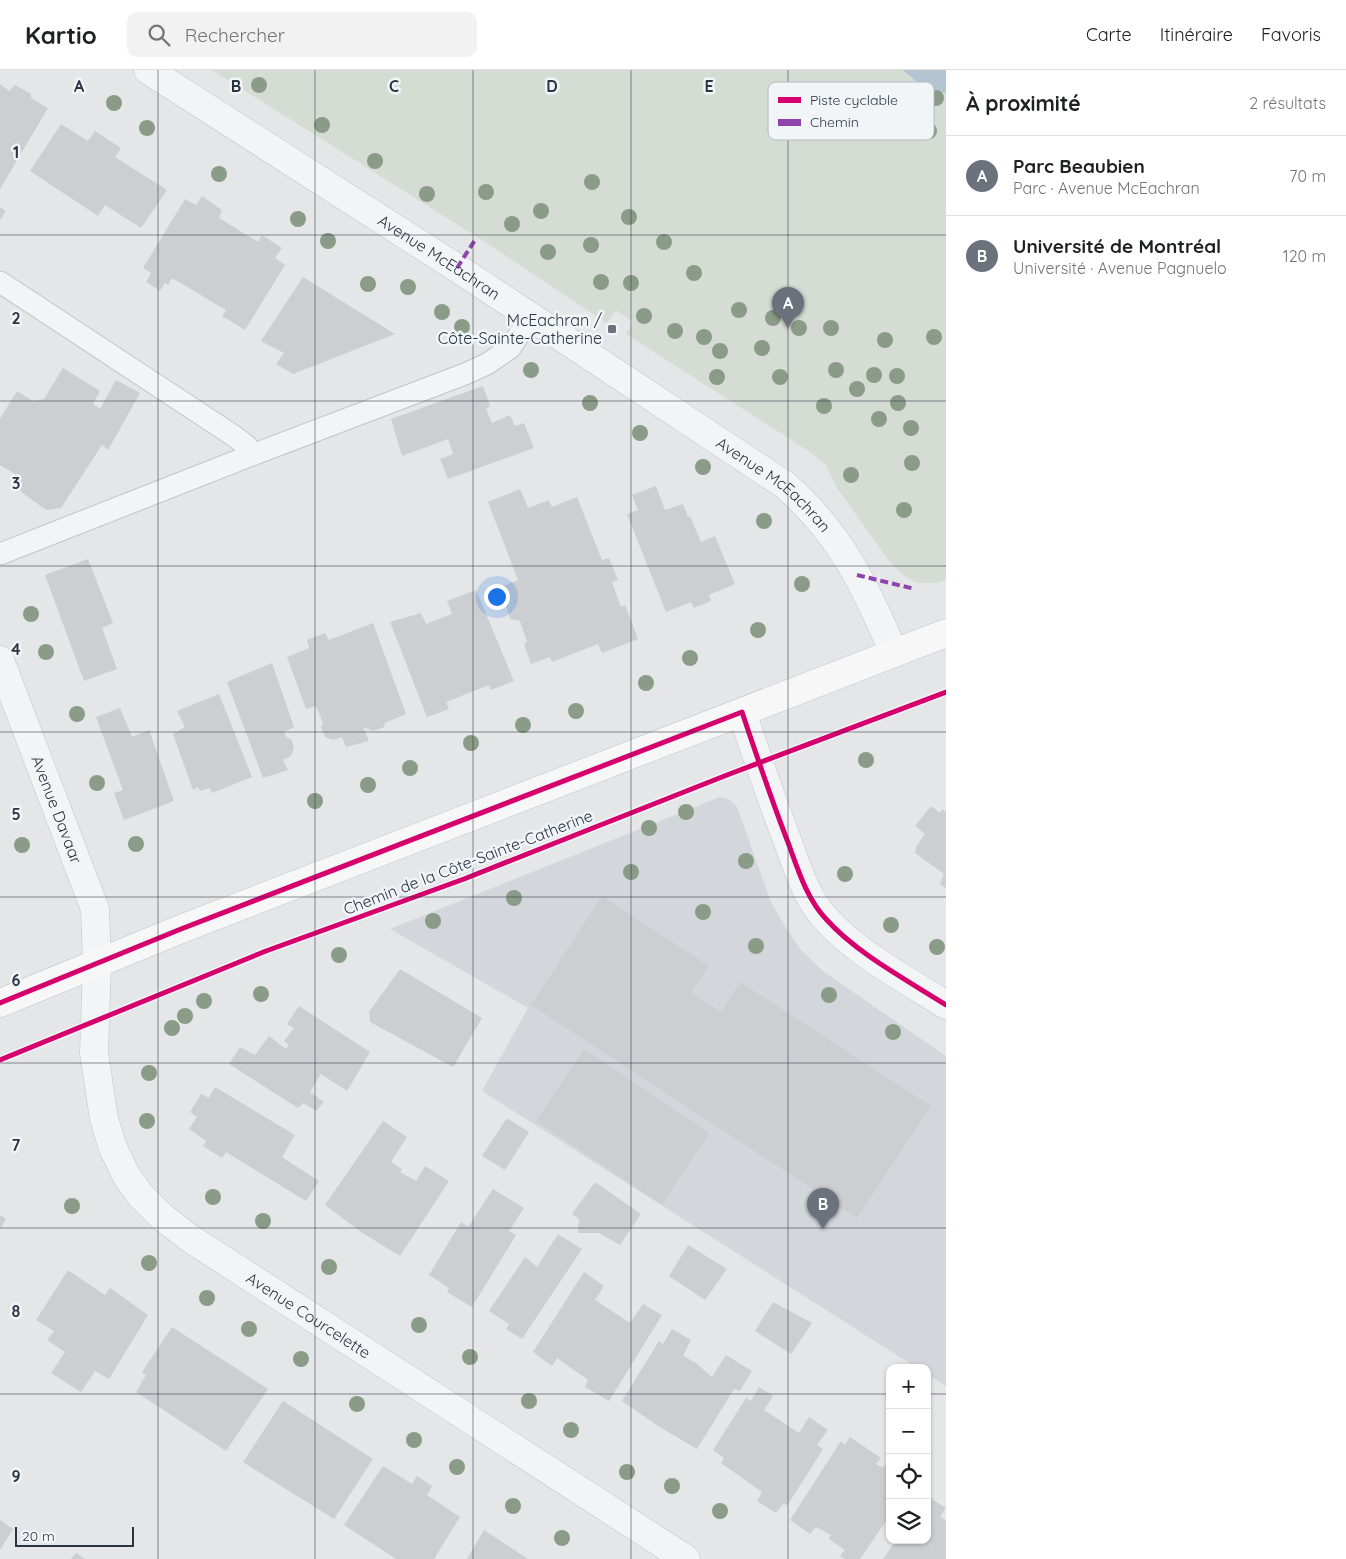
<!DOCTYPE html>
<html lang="fr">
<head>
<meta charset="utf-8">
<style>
	body { margin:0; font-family:Quicksand,sans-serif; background:#f2f2f2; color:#202124 }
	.controls { position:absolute; right:15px; bottom:15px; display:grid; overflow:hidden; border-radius:10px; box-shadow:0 1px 4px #0004 }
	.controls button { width:45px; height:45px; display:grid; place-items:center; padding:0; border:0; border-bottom:1px solid #e0e0e0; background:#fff; color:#202124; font:25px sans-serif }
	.scale { position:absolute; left:15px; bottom:12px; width:119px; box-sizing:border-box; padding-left:5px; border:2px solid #2b3442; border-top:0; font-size:14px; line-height:18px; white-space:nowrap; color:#2b3442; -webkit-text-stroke:4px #f2f5f7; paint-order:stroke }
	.you { position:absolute; left:496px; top:526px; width:18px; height:18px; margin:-12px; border:4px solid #fff; border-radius:50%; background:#1a73e8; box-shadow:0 0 0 8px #1a73e833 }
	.badge { display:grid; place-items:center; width:32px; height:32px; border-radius:50%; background:#6c727c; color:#fff; font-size:16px; font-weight:700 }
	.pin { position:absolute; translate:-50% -41px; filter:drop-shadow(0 1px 2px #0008) }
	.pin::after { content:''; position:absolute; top:26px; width:18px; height:15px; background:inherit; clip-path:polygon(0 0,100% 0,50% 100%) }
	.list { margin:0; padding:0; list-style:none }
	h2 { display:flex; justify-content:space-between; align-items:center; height:65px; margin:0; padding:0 20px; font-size:21px }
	h2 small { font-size:16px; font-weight:400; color:#757577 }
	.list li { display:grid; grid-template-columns:32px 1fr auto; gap:15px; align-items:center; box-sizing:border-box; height:80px; padding:0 20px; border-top:1px solid #e0e0e0 }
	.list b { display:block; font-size:19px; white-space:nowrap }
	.list p { margin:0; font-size:16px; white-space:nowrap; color:#757577 }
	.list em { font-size:16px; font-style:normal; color:#757577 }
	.icon { flex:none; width:28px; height:28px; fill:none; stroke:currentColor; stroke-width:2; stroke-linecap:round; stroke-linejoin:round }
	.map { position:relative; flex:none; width:946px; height:1489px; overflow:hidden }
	header { display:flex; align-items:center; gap:30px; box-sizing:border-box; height:70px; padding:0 25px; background:#fff; border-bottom:1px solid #e0e0e0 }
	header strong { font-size:24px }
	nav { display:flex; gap:28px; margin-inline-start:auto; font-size:18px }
	.search { width:350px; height:45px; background:#f2f2f2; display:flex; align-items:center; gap:12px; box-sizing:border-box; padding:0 18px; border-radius:10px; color:#757577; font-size:19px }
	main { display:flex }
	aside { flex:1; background:#fff }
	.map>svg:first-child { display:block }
</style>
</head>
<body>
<header>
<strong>Kartio</strong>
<div class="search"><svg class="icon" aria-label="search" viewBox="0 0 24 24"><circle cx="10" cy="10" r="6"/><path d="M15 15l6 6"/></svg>Rechercher</div>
<nav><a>Carte</a><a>Itinéraire</a><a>Favoris</a></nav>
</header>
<main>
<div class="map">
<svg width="946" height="1489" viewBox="0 0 946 1489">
	<rect width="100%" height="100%" fill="#e4e6e8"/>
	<path fill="#d3d6db" d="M720,727L729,729L737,737L771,832L786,858L800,879L824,902L946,986V1316L927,1304V1298H917L482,1021L528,938L390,859Z"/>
	<path fill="#d5dcd4" d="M212,0H946V510L937,513H917L903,505L889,491L837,418L826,395L810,382L626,264L633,252L616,240L607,253L477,167Z"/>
	<path fill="#b4c4d2" d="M903,0H946V23L926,20Z"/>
	<g fill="#ccced1">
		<path d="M0,14L9,21L15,15L31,24V28L48,38L0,119Z"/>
		<path d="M61,54L88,71L95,61L121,78L115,87L167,120L141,158L105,135L98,146L30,101Z"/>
		<path d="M202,126L222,140L219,148L258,172L262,165L282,178L275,188L285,195L245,260L222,246L226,240L172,208L168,215L165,213L160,221L146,212L151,203L143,198L185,129L196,135Z"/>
		<path d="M0,137L6,141L0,150Z"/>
		<path d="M303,207L395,264L293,304L276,294L284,283L261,271Z"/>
		<path d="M63,298L100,321L93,334L100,339L116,310L140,323L108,380L102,375L61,438L46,440L20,421V407L0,395V349L17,321L33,331L44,329Z"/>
		<path d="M483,316L490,336L486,339L492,353L510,345L515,356L524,353L534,378L448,409L440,389L453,384L448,369L402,386L391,349Z"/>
		<path d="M656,416L665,440L683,434L688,447L690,446L701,472L715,466L735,514L709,525L711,531L694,538L691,532L666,542L627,444L638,440L632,425Z"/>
		<path d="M520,419L528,438L549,430L552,437L577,427L602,490L609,488L618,510L612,512L621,537L625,535L638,569L602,583L598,574L552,592L550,587L531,594L524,574L527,572L520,551L510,549L506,535L509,530L503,516L518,510L488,432Z"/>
		<path d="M88,489L113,553L102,558L117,599L84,611L45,505Z"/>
		<path d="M476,520L514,611L491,620L489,615L446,632L449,639L427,647L390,552L421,543L426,554L452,544L447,531Z"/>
		<path d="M373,553L406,644L385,653L384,657L373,661L363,657L369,671L346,677L342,667L333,670L325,667L321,657L323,653L316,636L306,639L287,587L309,578L307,570L325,563L329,570Z"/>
		<path d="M272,593L294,657L284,662L287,668L291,669L294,677L291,686L283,690L288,700L263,708L227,612Z"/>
		<path d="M219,624L252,707L212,723L210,718L200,721L198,717L193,720L173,664L185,657L177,641Z"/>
		<path d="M120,638L132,667L149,660L174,731L124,750L114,723L123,720L96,647Z"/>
		<path d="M931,736L940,743L942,739L946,742V818L940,814L944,804L915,783L916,777L925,764L915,756Z"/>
		<path d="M602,826L709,896L691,923L721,942L740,912L931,1036L857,1148L531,935Z"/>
		<path d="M400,899L482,948L453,997L370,952L369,942Z"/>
		<path d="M299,936L370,982L347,1021L321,1004L310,1022L324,1032L316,1041L303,1033L298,1038L229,994L240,977L255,985L269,966L286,979L289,975L284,971L294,958L287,954Z"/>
		<path d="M584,979L709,1063L662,1135L536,1051Z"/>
		<path d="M215,1017L295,1065L282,1087L319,1111L306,1131L226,1082L222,1088L203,1076L206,1071L189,1059L197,1047L190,1042L201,1024L209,1028Z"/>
		<path d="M507,1048L529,1062L505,1100L482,1086Z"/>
		<path d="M383,1051L407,1067L391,1092L402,1099L400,1102L416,1111L425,1096L449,1111L400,1186L361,1162L325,1135Z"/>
		<path d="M595,1112L641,1144L620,1175L599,1163H578L579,1149L572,1144Z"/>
		<path d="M493,1119L524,1138L509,1161L516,1165L472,1237L447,1222L449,1218L429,1205L461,1152L468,1157Z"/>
		<path d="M0,1145L6,1149L0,1159Z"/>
		<path d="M558,1164L582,1179L522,1269L506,1259L509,1254L489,1241L525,1187L537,1197Z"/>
		<path d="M688,1175L727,1199L705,1230L669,1206Z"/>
		<path d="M68,1200L105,1225L110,1218L148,1245L109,1309L95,1301L81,1322L51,1303L65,1282L47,1270L54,1261L36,1250Z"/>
		<path d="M584,1202L604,1216L595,1230L630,1253L643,1234L662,1245L609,1331L585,1317L588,1310L557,1288L552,1296L533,1282Z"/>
		<path d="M773,1232L812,1253L791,1284L755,1261Z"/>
		<path d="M172,1257L268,1319L226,1381L136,1322L146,1305L142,1302Z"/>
		<path d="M672,1259L691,1270L683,1286L696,1293L712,1307L726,1285L752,1301L740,1321L734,1319L697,1379L658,1356L622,1331L659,1271L663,1274Z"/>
		<path d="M759,1317L773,1326L764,1340L799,1363L809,1347L828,1360L817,1375L823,1379L787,1436L784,1433L776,1443L757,1431L762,1422L721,1393L724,1388L713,1380L746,1328L751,1331Z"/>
		<path d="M283,1331L373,1389L334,1449L243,1392Z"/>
		<path d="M850,1367L881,1388L876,1394L883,1398L888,1391L890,1392V1445L860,1489H845L840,1486L845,1480L829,1469L831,1465L816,1457L810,1464L790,1450L841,1371L845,1375Z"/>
		<path d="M383,1396L412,1414L417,1406L432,1416L427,1425L460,1447L434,1489H396L344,1455Z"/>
		<path d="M927,1426L946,1438L940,1447L946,1450V1489H883L896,1470H927Z"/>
		<path d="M0,1450L13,1459L0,1480Z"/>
		<path d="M484,1460L528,1489H467Z"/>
		<path d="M76,1483L85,1489H71Z"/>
	</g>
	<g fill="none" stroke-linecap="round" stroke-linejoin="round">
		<g stroke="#c2c4c6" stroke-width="23">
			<g id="service">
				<path d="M0,212L234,366L247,376L252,385"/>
				<path d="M0,484L252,385L465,304L487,294L510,278L531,247"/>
			</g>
		</g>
		<g stroke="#c2c4c6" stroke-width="29">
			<g id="minor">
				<path d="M742,642C757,687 772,731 789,775C798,800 807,829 826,849C856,883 907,910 946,935"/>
				<path id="s1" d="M97,893L94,983L104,1049L113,1078L126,1105L141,1126L161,1146L191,1169L686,1489"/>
			</g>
		</g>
		<g stroke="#c2c4c6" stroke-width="29">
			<g id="tertiary">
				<path id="s2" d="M148,0L457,198L785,415C841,464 865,516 894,583"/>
				<path id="s3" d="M0,590L95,839L97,893"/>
			</g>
		</g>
		<g stroke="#c2c4c6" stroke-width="29">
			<path id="secondary" d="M0,933L181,859L946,563"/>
		</g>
		<use href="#service" stroke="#f3f4f6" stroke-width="21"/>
		<use href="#minor" stroke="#f3f4f6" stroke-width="28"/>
		<use href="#tertiary" stroke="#f3f4f6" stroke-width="28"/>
		<use href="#secondary" stroke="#f7f7f7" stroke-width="28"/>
		<g stroke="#8e44ad" stroke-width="4" stroke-dasharray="8 4" stroke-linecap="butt">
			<path d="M457,198L475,170"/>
			<path d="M857,505L915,519"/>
		</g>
		<g stroke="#f2f5f7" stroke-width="8">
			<g id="cycleway">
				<path d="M0,933L181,859L742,642C757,687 772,731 789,775C798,800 807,829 826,849C856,883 907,910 946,935"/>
				<path d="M0,990L266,881L464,809L727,705L946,622"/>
			</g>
		</g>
		<use href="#cycleway" stroke="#d6006c" stroke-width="5"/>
	</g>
	<g fill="#8a9b88">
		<circle cx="259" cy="15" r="8"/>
		<circle cx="936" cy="28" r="8"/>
		<circle cx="114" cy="33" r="8"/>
		<circle cx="322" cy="55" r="8"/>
		<circle cx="147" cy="58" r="8"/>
		<circle cx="929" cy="61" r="8"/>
		<circle cx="375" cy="91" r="8"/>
		<circle cx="219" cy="104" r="8"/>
		<circle cx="592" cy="112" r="8"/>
		<circle cx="486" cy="122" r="8"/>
		<circle cx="427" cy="124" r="8"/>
		<circle cx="541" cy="141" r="8"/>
		<circle cx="629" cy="147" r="8"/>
		<circle cx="298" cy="149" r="8"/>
		<circle cx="512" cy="154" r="8"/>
		<circle cx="328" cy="171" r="8"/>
		<circle cx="664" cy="172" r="8"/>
		<circle cx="591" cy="175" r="8"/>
		<circle cx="548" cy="182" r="8"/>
		<circle cx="694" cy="203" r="8"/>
		<circle cx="601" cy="212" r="8"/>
		<circle cx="631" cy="213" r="8"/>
		<circle cx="368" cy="214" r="8"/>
		<circle cx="408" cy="217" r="8"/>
		<circle cx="739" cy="240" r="8"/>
		<circle cx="442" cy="242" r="8"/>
		<circle cx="644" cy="246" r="8"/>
		<circle cx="773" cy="248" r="8"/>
		<circle cx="462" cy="257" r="8"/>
		<circle cx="799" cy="258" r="8"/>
		<circle cx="831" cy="258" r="8"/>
		<circle cx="675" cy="261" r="8"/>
		<circle cx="704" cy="267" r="8"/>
		<circle cx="934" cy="267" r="8"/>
		<circle cx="885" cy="270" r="8"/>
		<circle cx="762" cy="278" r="8"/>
		<circle cx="720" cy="281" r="8"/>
		<circle cx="531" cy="300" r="8"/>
		<circle cx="836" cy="300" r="8"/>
		<circle cx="874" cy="305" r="8"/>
		<circle cx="897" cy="306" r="8"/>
		<circle cx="717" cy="307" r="8"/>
		<circle cx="780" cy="307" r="8"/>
		<circle cx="857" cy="319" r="8"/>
		<circle cx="590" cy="333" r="8"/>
		<circle cx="898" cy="333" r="8"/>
		<circle cx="824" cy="336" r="8"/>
		<circle cx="879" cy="349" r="8"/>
		<circle cx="911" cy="358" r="8"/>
		<circle cx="640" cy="363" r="8"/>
		<circle cx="912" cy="393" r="8"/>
		<circle cx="703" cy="397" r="8"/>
		<circle cx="851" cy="405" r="8"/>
		<circle cx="904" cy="440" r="8"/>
		<circle cx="764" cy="451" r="8"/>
		<circle cx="802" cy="514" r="8"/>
		<circle cx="31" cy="544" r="8"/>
		<circle cx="758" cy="560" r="8"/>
		<circle cx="46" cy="582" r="8"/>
		<circle cx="690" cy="588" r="8"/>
		<circle cx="646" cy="613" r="8"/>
		<circle cx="576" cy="641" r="8"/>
		<circle cx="77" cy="644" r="8"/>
		<circle cx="523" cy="655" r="8"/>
		<circle cx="471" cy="673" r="8"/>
		<circle cx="866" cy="690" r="8"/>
		<circle cx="410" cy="698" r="8"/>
		<circle cx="97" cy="713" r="8"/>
		<circle cx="368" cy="715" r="8"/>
		<circle cx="315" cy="731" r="8"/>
		<circle cx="686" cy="742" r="8"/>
		<circle cx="649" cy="758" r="8"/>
		<circle cx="136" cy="774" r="8"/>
		<circle cx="22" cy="775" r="8"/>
		<circle cx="746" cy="791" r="8"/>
		<circle cx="631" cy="802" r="8"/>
		<circle cx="845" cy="804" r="8"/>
		<circle cx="514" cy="828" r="8"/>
		<circle cx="703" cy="842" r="8"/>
		<circle cx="433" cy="851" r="8"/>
		<circle cx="891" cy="855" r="8"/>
		<circle cx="756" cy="876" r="8"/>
		<circle cx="937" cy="877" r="8"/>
		<circle cx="339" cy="885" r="8"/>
		<circle cx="261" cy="924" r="8"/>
		<circle cx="829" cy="925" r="8"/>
		<circle cx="204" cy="931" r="8"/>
		<circle cx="185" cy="946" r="8"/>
		<circle cx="172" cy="958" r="8"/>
		<circle cx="893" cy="962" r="8"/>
		<circle cx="149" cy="1003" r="8"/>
		<circle cx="147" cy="1051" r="8"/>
		<circle cx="213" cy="1127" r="8"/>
		<circle cx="72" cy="1136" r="8"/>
		<circle cx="263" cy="1151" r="8"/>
		<circle cx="149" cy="1193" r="8"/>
		<circle cx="329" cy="1197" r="8"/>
		<circle cx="207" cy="1228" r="8"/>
		<circle cx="419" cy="1255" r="8"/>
		<circle cx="249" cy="1259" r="8"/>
		<circle cx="470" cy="1287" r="8"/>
		<circle cx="301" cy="1289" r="8"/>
		<circle cx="529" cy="1331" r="8"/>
		<circle cx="357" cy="1334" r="8"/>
		<circle cx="571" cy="1360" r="8"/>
		<circle cx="414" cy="1370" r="8"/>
		<circle cx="457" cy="1397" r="8"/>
		<circle cx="627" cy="1402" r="8"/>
		<circle cx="672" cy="1416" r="8"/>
		<circle cx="513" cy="1436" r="8"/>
		<circle cx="720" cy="1441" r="8"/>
		<circle cx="562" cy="1468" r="8"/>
	</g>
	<path fill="none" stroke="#2b3442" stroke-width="1" stroke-opacity="0.55" d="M158,0V1489M315,0V1489M473,0V1489M631,0V1489M788,0V1489M0,165H946M0,331H946M0,496H946M0,662H946M0,827H946M0,993H946M0,1158H946M0,1324H890M927,1324H946"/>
	<rect fill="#6c727c" stroke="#f2f5f7" stroke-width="2" x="607" y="254" width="10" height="10" rx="2.5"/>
	<g text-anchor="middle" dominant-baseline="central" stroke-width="5" stroke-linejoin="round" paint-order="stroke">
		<g font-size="16" fill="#2b3442" stroke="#f2f5f7">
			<text stroke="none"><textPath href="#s2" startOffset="346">Avenue McEachran</textPath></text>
			<text stroke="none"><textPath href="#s2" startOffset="751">Avenue McEachran</textPath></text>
			<text stroke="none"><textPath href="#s3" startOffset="160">Avenue Davaar</textPath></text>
			<text transform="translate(468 792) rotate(-21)">Chemin de la Côte-Sainte-Catherine</text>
			<text stroke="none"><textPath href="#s1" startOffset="449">Avenue Courcelette</textPath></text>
		</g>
		<g font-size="16" fill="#2b3442" stroke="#f2f5f7" text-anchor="end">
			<text x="602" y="250">McEachran /<tspan x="602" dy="18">Côte-Sainte-Catherine</tspan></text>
		</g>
	</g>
	<rect x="768" y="12" width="166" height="58" rx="8" fill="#f2f5f7" stroke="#b6bbc1" stroke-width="1"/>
	<rect x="778" y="27" width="23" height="6" fill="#d6006c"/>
	<rect x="778" y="49" width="23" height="7" fill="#8e44ad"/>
	<g font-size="14" fill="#2b3442">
		<text x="810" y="35">Piste cyclable</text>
		<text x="810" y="57">Chemin</text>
	</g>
	<g font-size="16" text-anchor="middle" font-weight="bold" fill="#2b3442" stroke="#f2f5f7" stroke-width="5" stroke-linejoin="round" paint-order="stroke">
		<text x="79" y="22">A</text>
		<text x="236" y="22">B</text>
		<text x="394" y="22">C</text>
		<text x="552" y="22">D</text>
		<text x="709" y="22">E</text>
		<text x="16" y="88">1</text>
		<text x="16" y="254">2</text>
		<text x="16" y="419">3</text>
		<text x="16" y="585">4</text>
		<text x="16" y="750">5</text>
		<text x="16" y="916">6</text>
		<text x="16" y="1081">7</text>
		<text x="16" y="1247">8</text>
		<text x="16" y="1412">9</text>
	</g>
</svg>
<div class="controls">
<button>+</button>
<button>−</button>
<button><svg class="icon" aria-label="locate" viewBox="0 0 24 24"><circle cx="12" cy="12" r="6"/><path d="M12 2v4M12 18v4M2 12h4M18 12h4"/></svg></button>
<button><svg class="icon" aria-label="layers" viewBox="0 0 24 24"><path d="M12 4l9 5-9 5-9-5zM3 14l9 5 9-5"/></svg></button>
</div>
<div class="scale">20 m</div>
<div class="you"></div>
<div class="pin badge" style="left:788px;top:258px">A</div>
<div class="pin badge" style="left:823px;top:1159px">B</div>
</div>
<aside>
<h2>À proximité<small>2 résultats</small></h2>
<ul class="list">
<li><span class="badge">A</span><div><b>Parc Beaubien</b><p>Parc · Avenue McEachran</p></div><em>70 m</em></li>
<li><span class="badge">B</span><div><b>Université de Montréal</b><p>Université · Avenue Pagnuelo</p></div><em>120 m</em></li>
</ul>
</aside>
</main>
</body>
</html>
